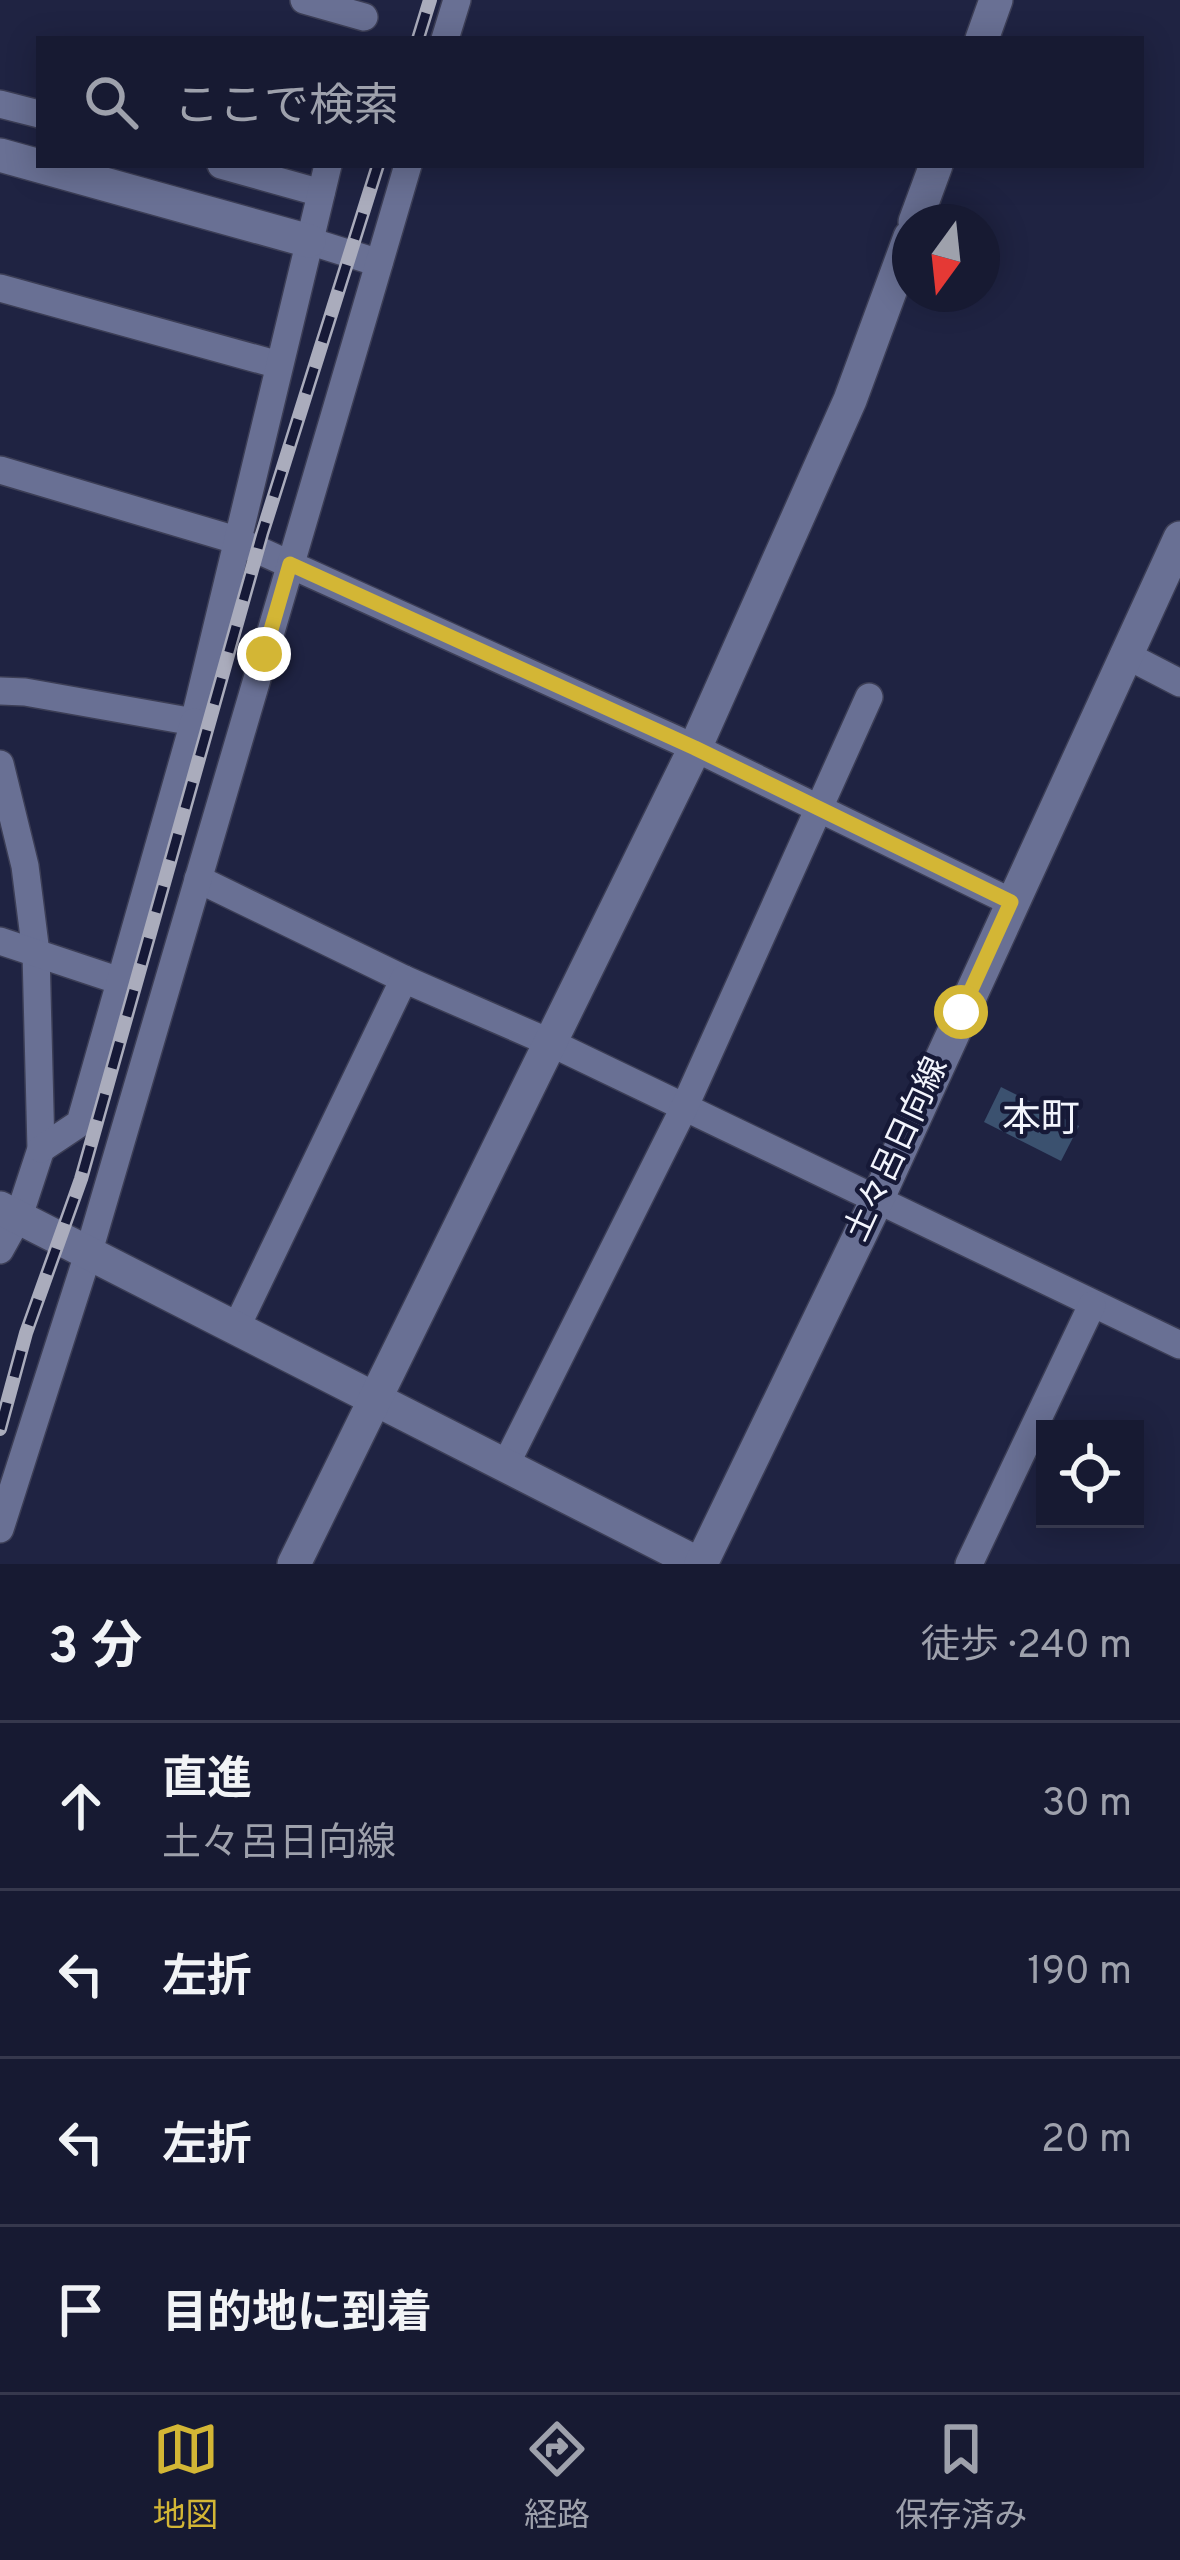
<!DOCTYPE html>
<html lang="ja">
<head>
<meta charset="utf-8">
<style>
	body { margin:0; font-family:Overpass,"Noto Sans JP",sans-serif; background:#20233a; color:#f1f3f6 }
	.controls { position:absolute; right:36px; bottom:36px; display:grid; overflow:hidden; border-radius:0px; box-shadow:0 6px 30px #0003 }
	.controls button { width:108px; height:108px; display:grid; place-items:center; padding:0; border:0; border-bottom:3px solid #36384d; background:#171a32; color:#f1f3f6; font:60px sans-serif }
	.compass { position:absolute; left:892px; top:204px; width:108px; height:108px; border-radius:50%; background:#171a32; box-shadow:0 6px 30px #0003; rotate:195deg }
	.stop { position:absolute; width:36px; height:36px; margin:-27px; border:9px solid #d3b635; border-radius:50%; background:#fff }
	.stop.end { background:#d3b635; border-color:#fff; box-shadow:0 3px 12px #0008 }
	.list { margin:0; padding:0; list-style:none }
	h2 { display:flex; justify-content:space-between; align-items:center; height:156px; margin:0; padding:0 48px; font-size:51px }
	h2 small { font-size:39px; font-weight:400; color:#9ea1ac }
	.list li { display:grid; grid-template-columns:78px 1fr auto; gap:36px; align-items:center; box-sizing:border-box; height:168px; padding:0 48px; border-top:3px solid #36384d }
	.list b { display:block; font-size:45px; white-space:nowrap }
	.list p { margin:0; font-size:39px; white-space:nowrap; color:#9ea1ac }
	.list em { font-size:39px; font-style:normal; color:#9ea1ac }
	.icon { flex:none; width:66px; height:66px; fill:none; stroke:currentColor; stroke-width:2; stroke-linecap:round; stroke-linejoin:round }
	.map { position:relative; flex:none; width:1180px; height:1564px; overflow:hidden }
	.search { position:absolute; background:#171a32; box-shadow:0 6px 30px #0003; left:36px; right:36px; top:36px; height:132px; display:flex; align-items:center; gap:30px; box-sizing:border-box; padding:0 42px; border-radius:0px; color:#9ea1ac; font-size:45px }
	.sheet { height:828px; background:#171a32 }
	nav { display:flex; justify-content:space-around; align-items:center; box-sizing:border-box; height:168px; border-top:3px solid #36384d; background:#171a32; font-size:33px; color:#9ea1ac }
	nav a { display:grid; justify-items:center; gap:6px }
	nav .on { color:#d3b635 }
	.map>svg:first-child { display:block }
</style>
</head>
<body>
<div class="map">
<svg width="1180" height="1564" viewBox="0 0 1180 1564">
	<rect width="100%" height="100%" fill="#1f2342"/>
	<path fill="#3b516f" d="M1001,1087L1079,1126L1061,1161L984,1122Z"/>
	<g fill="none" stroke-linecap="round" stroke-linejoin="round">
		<g stroke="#3c3e56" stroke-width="30">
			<g id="minor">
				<path d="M304,0L364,17"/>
				<path d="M445,39L457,0"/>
				<path d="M0,104L39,114"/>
				<path d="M221,165L321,193"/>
				<path d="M309,241L379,263"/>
				<path d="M0,288L279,365"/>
				<path d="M0,470L236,540L695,748L1011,902"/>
				<path d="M1124,654L1180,683"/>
				<path d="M0,691L25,692L194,722L328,165"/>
				<path d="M0,764L25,866L36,953L41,1149L19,1216L0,1250"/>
				<path d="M198,879L404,979"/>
				<path d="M0,941L120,981"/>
				<path d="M41,1149L80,1123L194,722"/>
				<path d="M237,1326L404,979L551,1043L1180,1345"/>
				<path d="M506,1464L684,1108L869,697"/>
				<path d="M0,1529L89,1251L408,165"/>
				<path d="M969,1564L1092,1305"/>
			</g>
		</g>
		<g stroke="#3c3e56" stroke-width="36">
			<g id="tertiary">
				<path d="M982,39L996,0"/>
				<path d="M0,155L309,241"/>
				<path d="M915,222L936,165"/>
				<path d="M0,1208L699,1564"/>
				<path d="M294,1564L695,748L850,400L910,237"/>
			</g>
		</g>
		<g stroke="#3c3e56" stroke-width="36">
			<path id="secondary" d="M701,1564L876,1202L1180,538"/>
		</g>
		<use href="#minor" stroke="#697094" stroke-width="27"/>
		<use href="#tertiary" stroke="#697094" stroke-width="33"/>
		<use href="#secondary" stroke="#697094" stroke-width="33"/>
		<g stroke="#aaacbc" stroke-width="14">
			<g id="rail">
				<path d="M418,39L430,0"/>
				<path d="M0,1429L26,1333L81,1179L262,534L378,165"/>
			</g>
		</g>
		<use href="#rail" stroke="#161937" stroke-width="9" stroke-dasharray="27" stroke-linecap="butt"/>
	</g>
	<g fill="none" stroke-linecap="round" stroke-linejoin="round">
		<path stroke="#d3b635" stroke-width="15" d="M264,654L290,564L695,748L1011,902L961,1012"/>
	</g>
	<g text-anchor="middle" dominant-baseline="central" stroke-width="9" stroke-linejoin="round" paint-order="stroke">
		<g font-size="33" fill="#f2f4fc" stroke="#161937">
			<text transform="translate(898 1150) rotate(-65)">土々呂日向線</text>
		</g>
		<g font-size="39" fill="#f2f4fc" stroke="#161937">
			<text x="1041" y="1121">本町</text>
		</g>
	</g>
</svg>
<div class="controls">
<button><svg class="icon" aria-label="locate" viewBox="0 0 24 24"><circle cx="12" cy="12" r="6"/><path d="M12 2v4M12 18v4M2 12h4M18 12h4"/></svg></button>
</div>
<svg class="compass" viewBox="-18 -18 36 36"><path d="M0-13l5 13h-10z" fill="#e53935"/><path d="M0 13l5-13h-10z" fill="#9ea1ac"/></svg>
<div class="stop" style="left:961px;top:1012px"></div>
<div class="stop end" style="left:264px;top:654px"></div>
<div class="search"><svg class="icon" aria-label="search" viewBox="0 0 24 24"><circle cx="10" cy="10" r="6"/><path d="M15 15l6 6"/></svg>ここで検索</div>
</div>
<section class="sheet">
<h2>3 分<small>徒歩 · 240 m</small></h2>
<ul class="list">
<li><svg class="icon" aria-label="ahead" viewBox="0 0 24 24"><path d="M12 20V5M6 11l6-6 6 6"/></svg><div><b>直進</b><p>土々呂日向線</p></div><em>30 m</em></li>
<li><svg class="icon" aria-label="left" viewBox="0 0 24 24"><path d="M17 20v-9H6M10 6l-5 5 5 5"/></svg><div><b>左折</b></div><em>190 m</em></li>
<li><svg class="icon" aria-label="left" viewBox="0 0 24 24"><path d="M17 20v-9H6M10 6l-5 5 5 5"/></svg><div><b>左折</b></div><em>20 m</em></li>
<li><svg class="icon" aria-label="arrive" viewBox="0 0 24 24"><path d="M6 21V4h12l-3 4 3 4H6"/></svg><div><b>目的地に到着</b></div></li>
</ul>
</section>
<nav>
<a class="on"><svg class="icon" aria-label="map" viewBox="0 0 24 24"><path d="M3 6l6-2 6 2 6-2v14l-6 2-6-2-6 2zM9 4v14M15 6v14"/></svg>地図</a>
<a><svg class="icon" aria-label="directions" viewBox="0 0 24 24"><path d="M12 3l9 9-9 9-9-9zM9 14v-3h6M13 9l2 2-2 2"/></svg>経路</a>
<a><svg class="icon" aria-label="saved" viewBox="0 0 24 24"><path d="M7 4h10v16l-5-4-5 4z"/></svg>保存済み</a>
</nav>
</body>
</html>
